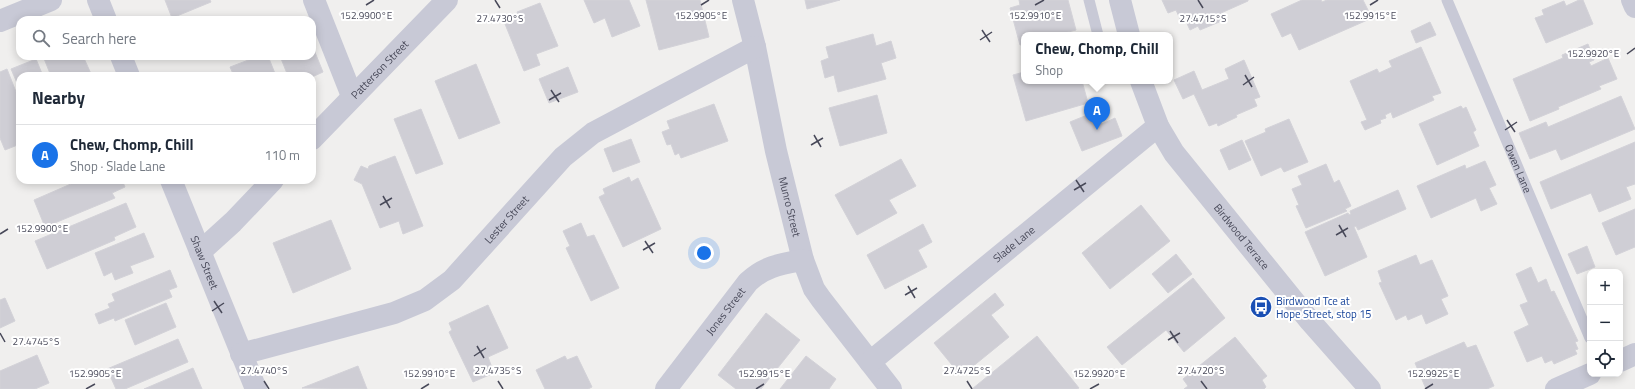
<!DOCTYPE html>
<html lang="en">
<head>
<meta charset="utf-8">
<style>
	body { margin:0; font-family:"Titillium Web",sans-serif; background:#f2f2f3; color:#1f2937 }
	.controls { position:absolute; right:12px; bottom:12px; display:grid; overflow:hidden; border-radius:8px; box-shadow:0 2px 10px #0003 }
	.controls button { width:36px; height:36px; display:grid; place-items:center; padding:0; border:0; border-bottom:1px solid #e0e1e3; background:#fff; color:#1f2937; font:20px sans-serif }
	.you { position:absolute; left:704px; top:253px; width:14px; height:14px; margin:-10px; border:3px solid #fff; border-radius:50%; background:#1a73e8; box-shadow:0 0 0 6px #1a73e833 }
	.badge { display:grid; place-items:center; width:26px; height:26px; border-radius:50%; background:#1a73e8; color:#fff; font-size:13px; font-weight:700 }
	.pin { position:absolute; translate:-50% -33px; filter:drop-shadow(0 1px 2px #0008) }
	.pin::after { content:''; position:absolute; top:21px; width:14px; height:12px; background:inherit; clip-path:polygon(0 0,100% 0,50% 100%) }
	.popup { position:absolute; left:1021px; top:32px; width:152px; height:52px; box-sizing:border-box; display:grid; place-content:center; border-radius:8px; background:#fff; filter:drop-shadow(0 1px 3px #0005); font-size:13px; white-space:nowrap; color:#747a83 }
	.popup b { font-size:15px; color:#1f2937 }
	.popup::after { content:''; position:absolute; left:50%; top:100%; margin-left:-8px; border:8px solid transparent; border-top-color:#fff }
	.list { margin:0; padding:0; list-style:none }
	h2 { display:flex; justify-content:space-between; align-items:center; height:52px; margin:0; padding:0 16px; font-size:17px }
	h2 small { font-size:13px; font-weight:400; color:#747a83 }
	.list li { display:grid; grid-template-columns:26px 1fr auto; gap:12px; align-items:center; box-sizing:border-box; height:60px; padding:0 16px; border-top:1px solid #e0e1e3 }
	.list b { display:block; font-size:15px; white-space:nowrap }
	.list p { margin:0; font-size:13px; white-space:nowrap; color:#747a83 }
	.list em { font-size:13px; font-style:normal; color:#747a83 }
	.icon { flex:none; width:22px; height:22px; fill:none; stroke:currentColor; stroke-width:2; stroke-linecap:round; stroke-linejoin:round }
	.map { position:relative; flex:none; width:1635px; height:389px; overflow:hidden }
	.search { position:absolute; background:#fff; box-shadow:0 2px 10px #0003; left:16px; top:16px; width:300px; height:44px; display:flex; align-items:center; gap:10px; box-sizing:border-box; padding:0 14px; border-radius:12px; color:#747a83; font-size:15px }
	.panel { position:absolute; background:#fff; box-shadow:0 2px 10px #0003; left:16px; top:72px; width:300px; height:112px; border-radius:12px }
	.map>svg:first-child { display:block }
</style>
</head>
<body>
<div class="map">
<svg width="1635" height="389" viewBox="0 0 1635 389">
	<rect width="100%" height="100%" fill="#f0efee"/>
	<g fill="#cfced5" stroke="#d3d2d8">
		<path d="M165,0H210L211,2L172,18Z"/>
		<path d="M584,0H629L640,26L612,37L605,18L594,23Z"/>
		<path d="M646,0H700L709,37L659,50Z"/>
		<path d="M805,0H840L807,9Z"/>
		<path d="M1019,0H1068L1076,30L1056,35H1024V44L1020,45L1010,8L1020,5Z"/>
		<path d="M1162,0H1248V1L1221,13L1224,20L1200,30L1198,26L1190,30L1184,17L1180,19L1176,10L1168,13Z"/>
		<path d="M1302,0H1321L1322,2L1327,0H1363L1372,18L1299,50L1291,33L1282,37L1271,14Z"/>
		<path d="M1579,0H1583L1593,24L1546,43L1535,18L1544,15L1542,10L1564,1L1566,6Z"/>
		<path d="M540,3L558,46L536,54L540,65L524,71L505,24L520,18L517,12Z"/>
		<path d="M1430,22L1436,35L1416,43L1411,31Z"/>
		<path d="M873,34L876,46L891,41L896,58L881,63L886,79L838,92L834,75L825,78L821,61L829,58L826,47Z"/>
		<path d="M1588,44L1594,60L1589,62L1591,66L1608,58L1617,79L1599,86L1601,89L1558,107L1559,109L1530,121L1513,79L1563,58L1562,55Z"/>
		<path d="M312,45L323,72L312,77L288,76L280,56H312Z"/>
		<path d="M1421,47L1441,93L1432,96L1434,100L1393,118L1391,112L1385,115L1386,118L1380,120L1381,123L1365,130L1361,122L1367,120L1350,81L1377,69L1379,73L1392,67L1389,61Z"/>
		<path d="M43,56H83L92,76H51Z"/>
		<path d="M259,56H268L276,76H234L230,67Z"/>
		<path d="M36,59L43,76H20V90L11,69Z"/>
		<path d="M1244,60L1260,97L1254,99L1257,106L1236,115L1237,117L1218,126L1217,123L1209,126L1194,94L1183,99L1174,80L1194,71L1202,90L1229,79L1225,69Z"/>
		<path d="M476,64L500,123L459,139L435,81Z"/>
		<path d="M568,67L578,92L549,103L539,79Z"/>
		<path d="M7,69L20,102V144L5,150L0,138V72Z"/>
		<path d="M1024,72V81H1082L1088,103L1026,121L1013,75Z"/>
		<path d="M877,95L887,133L840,146L829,108Z"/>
		<path d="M1621,96L1635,129L1561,160L1556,149L1530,159L1519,133L1546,122L1548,127Z"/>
		<path d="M714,104L728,141L681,158L679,153L675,155L671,144L667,145L662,132L670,129L667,121Z"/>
		<path d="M1461,106L1463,109L1466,107L1476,130L1473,132L1479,146L1437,165L1419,124Z"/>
		<path d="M421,109L443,164L416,174L394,119Z"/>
		<path d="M1097,111L1102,124L1115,118L1122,136L1082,151L1070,122Z"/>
		<path d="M1289,119L1308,162L1284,172L1281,167L1261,176L1245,141L1266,132L1265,129Z"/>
		<path d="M631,139L640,162L613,172L604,149Z"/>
		<path d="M1242,140L1251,160L1229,170L1220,150Z"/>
		<path d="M1635,142V184L1626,187L1631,199L1599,212L1591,193L1551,209L1540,182Z"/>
		<path d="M395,156L423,226L403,234L399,221L380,228L362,184L354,180L361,166L368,169L369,166Z"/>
		<path d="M901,159L916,186L889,200L897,213L857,235L835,195Z"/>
		<path d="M1485,161L1496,185L1489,188L1497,204L1481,211L1476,198L1431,218L1417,186L1465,165L1466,169Z"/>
		<path d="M1326,164L1334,183L1339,180L1351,206L1345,209L1347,211L1306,228L1296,206L1299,205L1292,189L1302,185L1298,176Z"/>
		<path d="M629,177L631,182L638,178L661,229L623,247L599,197L605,194L603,189Z"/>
		<path d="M80,180H122L125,187L112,193L115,198L45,227L34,200Z"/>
		<path d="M1398,190L1406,209L1358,230L1356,226L1354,227L1367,257L1325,276L1305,232L1348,213L1349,215L1351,214L1350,211Z"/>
		<path d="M126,203L136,227L114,237L115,240L47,269L35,241Z"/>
		<path d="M1141,205L1170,241L1110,289L1082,253Z"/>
		<path d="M1635,209V247L1616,255L1602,223Z"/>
		<path d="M331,220L351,269L293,293L273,243Z"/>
		<path d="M581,223L587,237L594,235L619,288L591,301L566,248L570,246L563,231Z"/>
		<path d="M923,224L932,242L918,250L927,267L885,289L867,255Z"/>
		<path d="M144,233L154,257L130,266L133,273L115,280L112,272L104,276L95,253Z"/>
		<path d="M1587,246L1595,267L1577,274L1568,254Z"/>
		<path d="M1176,254L1192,274L1168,293L1152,274Z"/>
		<path d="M1416,255L1420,265L1432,260L1448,296L1441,299L1448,314L1426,324L1422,314L1408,320L1406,315L1396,320L1379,283L1382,282L1378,271Z"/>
		<path d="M1531,267L1538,283L1546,279L1551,292L1554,291L1578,341L1575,342L1578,349L1575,350L1577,354L1554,364L1552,360L1545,363L1542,356L1527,362L1514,332L1529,325L1520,305L1528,302L1516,274Z"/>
		<path d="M170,270L177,287L169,290L172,297L115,321L114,318L99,324L95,314L110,308L108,304L115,301L112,294Z"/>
		<path d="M1193,278L1225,318L1184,352L1166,330L1122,365L1107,347Z"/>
		<path d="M995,293L1004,305L991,315L1009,337L961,376L934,343Z"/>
		<path d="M5,298L15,321L0,328V300Z"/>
		<path d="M166,303L176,327L135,345L125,320Z"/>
		<path d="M488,305L508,348L488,357L494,373L473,382L449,332L452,330L449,323Z"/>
		<path d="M766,313L800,340L761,389H736L718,375Z"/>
		<path d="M1037,336L1079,388L1077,389H972Z"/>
		<path d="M1235,337L1267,376L1262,380L1266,387L1264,389H1184L1188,386L1183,379Z"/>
		<path d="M178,339L188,362L125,389H116L107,369Z"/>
		<path d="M1464,342L1467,348L1476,345L1494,386L1487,389H1426L1415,363Z"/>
		<path d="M37,355L49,383L35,389H0V371Z"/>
		<path d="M565,356L567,360L577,356L592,387L588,389H545L536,370Z"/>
		<path d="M806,356L836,379L829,389H780Z"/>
		<path d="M358,366L367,389L302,388Z"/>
		<path d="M193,368L202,389H144Z"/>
	</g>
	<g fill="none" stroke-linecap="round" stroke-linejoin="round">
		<g stroke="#c8c9d6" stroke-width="11">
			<path d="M1089,0L1098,35"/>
			<path id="s1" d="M1447,0L1590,338"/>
		</g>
		<g stroke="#c8c9d6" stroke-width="22">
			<path d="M98,0L106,20"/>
			<path d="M314,0L352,96"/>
			<path id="s2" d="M743,0L755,47L776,151L803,260L814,289L821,299L891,389"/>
			<path d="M1632,0L1635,7"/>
			<path d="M0,21L51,0"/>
			<path d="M121,56L129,76"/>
			<path id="s3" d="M312,139L447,0"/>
			<path id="s4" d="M171,180L256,389"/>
			<path d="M200,252L233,222L273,180"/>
			<path id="s5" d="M241,354L394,313L425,300L452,280L563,157L593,133L755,47"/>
			<path d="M1620,361L1635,354"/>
			<path id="s6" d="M870,362L1158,126"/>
			<path id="s7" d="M666,389L748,282C765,266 781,264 803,260"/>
			<path d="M1556,389L1590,374"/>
		</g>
		<g stroke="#c8c9d6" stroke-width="22">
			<path d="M1120,0L1129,35"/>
			<path id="s8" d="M1141,81L1158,126L1174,153L1310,321L1370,389"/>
		</g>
	</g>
	<path fill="none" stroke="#484959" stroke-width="1.5" d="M495,0L500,8M1198,0L1203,8M366,5L374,0M701,5L709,0M1035,5L1044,0M1370,5L1378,0M982,30L990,42M980,40L992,32M1627,54L1635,48M1245,75L1252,87M1243,85L1254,77M551,90L559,102M549,100L561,93M1507,120L1515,132M1505,130L1517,122M814,135L821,147M811,145L823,138M1076,180L1084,192M1074,190L1086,183M383,196L390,208M380,205L392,198M1339,225L1346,237M0,234L8,229M1336,235L1348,228M645,241L653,253M643,250L655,243M908,286L915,298M905,295L917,288M214,301L222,313M212,311L224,303M1170,331L1178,343M0,333L5,342M1168,340L1180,333M477,346L484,358M474,356L486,348M264,381L269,389M498,381L503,389M967,381L972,389M1201,381L1207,389M86,389L95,384M421,389L429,384M756,389L764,384M1090,389L1099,384M1425,389L1433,384"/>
	<defs>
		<g id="bus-disc" transform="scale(1.15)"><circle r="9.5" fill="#1a4fb4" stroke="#fff"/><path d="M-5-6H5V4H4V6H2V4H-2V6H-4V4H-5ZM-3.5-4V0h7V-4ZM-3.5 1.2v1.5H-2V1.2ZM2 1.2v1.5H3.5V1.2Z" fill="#fff"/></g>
	</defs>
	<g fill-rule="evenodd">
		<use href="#bus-disc" x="1261" y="307"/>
	</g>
	<g text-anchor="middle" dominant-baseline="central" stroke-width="4" stroke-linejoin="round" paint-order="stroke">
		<g font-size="11" fill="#484959" stroke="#fff">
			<text stroke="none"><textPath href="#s3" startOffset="97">Patterson Street</textPath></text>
			<text stroke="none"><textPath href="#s1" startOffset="183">Owen Lane</textPath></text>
			<text stroke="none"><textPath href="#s2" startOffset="212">Munro Street</textPath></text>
			<text stroke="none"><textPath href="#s5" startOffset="307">Lester Street</textPath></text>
			<text stroke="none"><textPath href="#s8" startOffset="187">Birdwood Terrace</textPath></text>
			<text stroke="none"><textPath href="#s6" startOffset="186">Slade Lane</textPath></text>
			<text stroke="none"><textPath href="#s4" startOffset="89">Shaw Street</textPath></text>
			<text stroke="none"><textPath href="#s7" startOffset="98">Jones Street</textPath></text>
		</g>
		<g font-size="11" fill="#164399" stroke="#fff" text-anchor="start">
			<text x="1276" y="301">Birdwood Tce at<tspan x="1276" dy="13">Hope Street, stop 15</tspan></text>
		</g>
	</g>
	<g font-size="10" text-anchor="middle" fill="#484959" stroke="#fff" stroke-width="4" stroke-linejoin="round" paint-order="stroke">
		<text x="366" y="19">152.9900°E</text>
		<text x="1035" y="19">152.9910°E</text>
		<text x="1370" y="19">152.9915°E</text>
		<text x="701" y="19">152.9905°E</text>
		<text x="500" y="22">27.4730°S</text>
		<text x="1203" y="22">27.4715°S</text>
		<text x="1593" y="57">152.9920°E</text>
		<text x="42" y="232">152.9900°E</text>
		<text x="36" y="345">27.4745°S</text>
		<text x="264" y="374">27.4740°S</text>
		<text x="498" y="374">27.4735°S</text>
		<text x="967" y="374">27.4725°S</text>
		<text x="1201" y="374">27.4720°S</text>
		<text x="95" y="377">152.9905°E</text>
		<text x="429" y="377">152.9910°E</text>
		<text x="764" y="377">152.9915°E</text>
		<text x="1099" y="377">152.9920°E</text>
		<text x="1433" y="377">152.9925°E</text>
	</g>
</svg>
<div class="controls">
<button>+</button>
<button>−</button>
<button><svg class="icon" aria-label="locate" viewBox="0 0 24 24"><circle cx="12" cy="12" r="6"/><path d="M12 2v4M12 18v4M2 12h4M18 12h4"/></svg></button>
</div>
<div class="you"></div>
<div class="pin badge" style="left:1097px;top:130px">A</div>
<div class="popup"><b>Chew, Chomp, Chill</b>Shop</div>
<div class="search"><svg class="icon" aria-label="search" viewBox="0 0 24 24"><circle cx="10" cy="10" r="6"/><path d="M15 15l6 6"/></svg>Search here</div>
<section class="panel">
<h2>Nearby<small></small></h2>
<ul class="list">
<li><span class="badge">A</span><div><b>Chew, Chomp, Chill</b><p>Shop · Slade Lane</p></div><em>110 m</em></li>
</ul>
</section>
</div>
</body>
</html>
